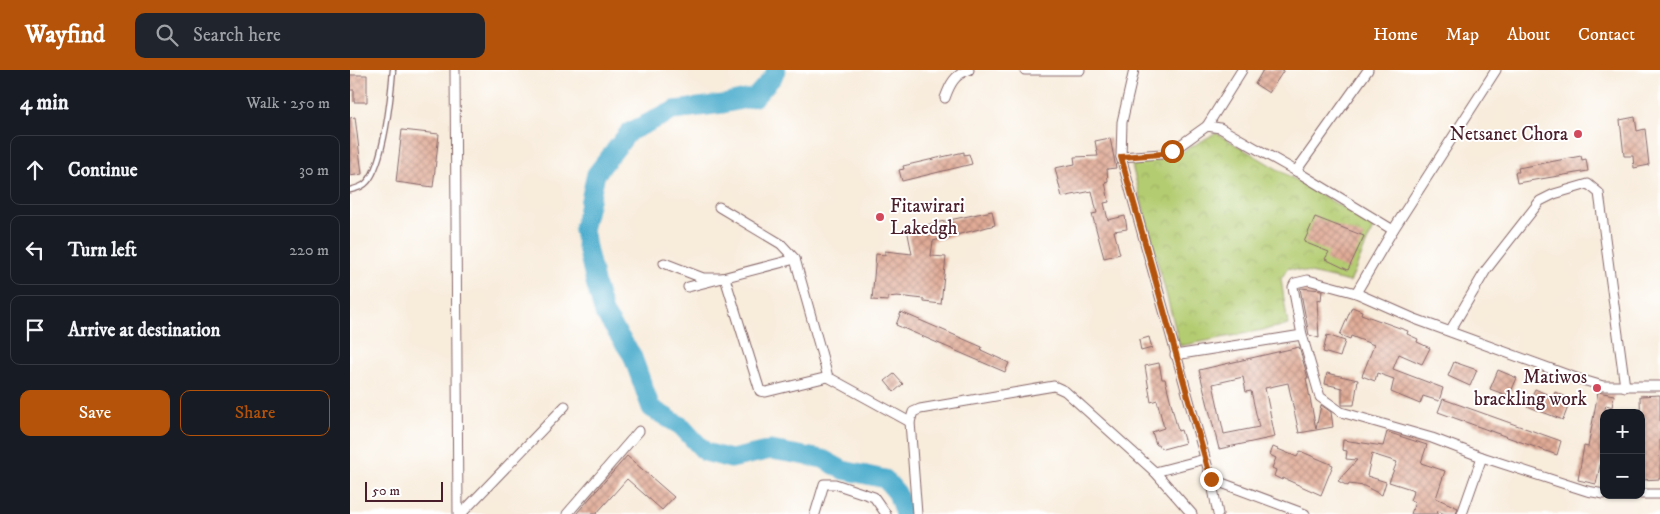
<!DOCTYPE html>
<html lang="en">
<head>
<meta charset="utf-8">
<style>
	body { margin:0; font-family:"IM FELL DW Pica",serif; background:#20242c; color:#f1f3f6 }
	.controls { position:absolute; right:15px; bottom:15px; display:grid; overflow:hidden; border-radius:10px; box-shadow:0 1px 4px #0004 }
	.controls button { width:45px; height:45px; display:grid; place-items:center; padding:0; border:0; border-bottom:1px solid #363941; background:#171b24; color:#f1f3f6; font:25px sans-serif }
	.scale { position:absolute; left:15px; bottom:12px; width:78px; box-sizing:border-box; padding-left:5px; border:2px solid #4a1f2b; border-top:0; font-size:14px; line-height:18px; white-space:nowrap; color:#4a1f2b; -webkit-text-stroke:4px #fff; paint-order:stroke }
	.stop { position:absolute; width:15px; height:15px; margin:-11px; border:4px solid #b45309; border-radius:50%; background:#fff }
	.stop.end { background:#b45309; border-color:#fff; box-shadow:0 1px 5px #0008 }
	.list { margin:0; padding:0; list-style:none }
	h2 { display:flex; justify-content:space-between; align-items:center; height:65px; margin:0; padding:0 20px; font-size:21px }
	h2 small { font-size:16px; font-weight:400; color:#9ea1a6 }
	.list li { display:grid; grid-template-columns:32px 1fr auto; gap:15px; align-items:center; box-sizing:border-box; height:70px; margin:0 10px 10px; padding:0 10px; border:1px solid #363941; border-radius:10px }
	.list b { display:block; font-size:19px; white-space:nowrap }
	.list em { font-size:16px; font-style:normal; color:#9ea1a6 }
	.actions { display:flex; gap:10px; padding:15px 20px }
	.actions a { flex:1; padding:11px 0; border:1px solid #b45309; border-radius:10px; text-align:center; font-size:18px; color:#b45309 }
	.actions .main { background:#b45309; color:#fff }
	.icon { flex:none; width:28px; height:28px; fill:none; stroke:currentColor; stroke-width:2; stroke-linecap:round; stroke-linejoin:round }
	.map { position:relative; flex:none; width:1310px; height:444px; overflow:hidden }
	header { display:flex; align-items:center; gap:30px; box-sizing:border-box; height:70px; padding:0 25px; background:#b45309; color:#fff }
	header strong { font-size:24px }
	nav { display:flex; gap:28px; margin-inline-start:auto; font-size:18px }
	.search { width:350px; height:45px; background:#20242c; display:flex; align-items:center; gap:12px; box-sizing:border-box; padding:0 18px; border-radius:10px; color:#9ea1a6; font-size:19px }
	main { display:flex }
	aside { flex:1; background:#171b24 }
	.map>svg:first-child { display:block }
</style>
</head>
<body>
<header>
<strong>Wayfind</strong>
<div class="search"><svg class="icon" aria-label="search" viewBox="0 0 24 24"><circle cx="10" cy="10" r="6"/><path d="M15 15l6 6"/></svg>Search here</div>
<nav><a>Home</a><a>Map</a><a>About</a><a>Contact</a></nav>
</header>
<main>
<aside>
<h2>4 min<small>Walk · 250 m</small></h2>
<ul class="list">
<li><svg class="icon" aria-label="ahead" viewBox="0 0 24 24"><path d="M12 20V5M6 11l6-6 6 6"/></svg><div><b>Continue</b></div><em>30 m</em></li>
<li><svg class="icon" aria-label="left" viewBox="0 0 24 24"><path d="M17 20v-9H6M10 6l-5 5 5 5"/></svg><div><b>Turn left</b></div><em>220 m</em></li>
<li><svg class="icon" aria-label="arrive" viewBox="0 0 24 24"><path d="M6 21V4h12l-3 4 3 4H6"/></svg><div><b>Arrive at destination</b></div></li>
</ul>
<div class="actions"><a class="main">Save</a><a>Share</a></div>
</aside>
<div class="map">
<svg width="1310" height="444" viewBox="0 0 1310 444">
	<defs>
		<pattern id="park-crowns" width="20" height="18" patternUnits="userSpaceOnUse" patternTransform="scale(1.25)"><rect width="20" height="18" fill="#b4cc71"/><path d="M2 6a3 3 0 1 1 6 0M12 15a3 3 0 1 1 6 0" fill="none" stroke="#9caf62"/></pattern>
		<pattern id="building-cross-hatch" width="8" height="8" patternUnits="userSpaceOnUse" patternTransform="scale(1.25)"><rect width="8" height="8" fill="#e0ab96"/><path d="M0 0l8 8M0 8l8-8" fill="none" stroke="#b88b7b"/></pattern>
	</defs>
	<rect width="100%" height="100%" fill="#fff"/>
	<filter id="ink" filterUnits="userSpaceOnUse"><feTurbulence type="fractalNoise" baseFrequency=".02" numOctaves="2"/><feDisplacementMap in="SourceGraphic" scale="10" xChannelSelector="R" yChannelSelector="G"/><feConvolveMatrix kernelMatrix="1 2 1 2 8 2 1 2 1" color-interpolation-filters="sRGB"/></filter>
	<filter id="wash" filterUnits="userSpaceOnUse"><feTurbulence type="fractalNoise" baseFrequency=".0096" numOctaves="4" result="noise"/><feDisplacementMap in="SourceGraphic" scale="20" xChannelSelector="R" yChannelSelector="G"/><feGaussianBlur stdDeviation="1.12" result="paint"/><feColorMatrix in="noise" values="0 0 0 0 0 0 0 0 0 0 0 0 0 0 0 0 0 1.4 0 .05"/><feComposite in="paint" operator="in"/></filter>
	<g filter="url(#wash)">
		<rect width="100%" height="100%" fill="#f8ecdb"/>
		<path fill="url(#park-crowns)" stroke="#7f764e" d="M866,63L1024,156L1000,212L938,198L931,209L938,255L830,276L781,92L819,89Z"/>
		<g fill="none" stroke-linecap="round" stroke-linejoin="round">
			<path stroke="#4eadcd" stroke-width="19" d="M426,0L423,7L405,27L373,34L325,40L279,62L246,104L233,160L246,216L254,243L282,285L301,338L331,356L355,382L381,389L421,380L473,389L493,400L535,409L547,423L554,444"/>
		</g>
		<g id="blocks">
			<g fill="url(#building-cross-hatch)" fill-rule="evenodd">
				<path d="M913,0H934L919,23L905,14Z"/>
				<path d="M0,5H17V32H4V20H0Z"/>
				<path d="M5,47L12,104L0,106V48Z"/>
				<path d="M1285,47L1287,61L1295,59L1299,95L1284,98L1283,86H1274L1270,50Z"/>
				<path d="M52,60L89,64L83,117L46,112Z"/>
				<path d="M760,68L766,98L757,99L758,111L755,112L759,132L754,133L758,150L775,146L777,159L764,161L770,184L754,188L742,144L747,143L742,121L712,127L705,98L725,94L724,87L748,86L745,71Z"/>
				<path d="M614,82V85L619,84L622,94L552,111L549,100L554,99L553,96Z"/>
				<path d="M1231,86L1232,90L1236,89L1238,101L1167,113L1165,102H1169L1168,98Z"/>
				<path d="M642,141L645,155L583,171L581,186L596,187L591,234L574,232V229L547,226L538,227V231L522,230L526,184L535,185V181L562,184L557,159Z"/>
				<path d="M965,147L1014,166L998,200L975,189L979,182L954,172Z"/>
				<path d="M950,218L972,220L971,231L967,230L969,268L959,265Z"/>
				<path d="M1002,237L1012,241L1011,244L1058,261L1057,264L1068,269L1067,272L1080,278L1072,294L1049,284L1043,299L1093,318L1089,331L1073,326L1070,334L1041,322L1044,309L1027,303L1025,311L1012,306L1024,275L1001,266L1000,269L990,265Z"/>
				<path d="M551,242L632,277L631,280L659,293L655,302L546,255Z"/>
				<path d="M977,265L995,271L990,287L973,282Z"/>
				<path d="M799,267L802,278L791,281L789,270Z"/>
				<path d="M949,277L958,308H956L966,359L971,335L981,342L983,357L949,363L938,313L915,318L925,367L869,379L849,300ZM893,307L896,322L901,321L909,357L874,364L863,314Z"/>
				<path d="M1104,292L1127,300L1120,316L1098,306Z"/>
				<path d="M809,293L812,309H815L828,361L831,360L835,373L813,379L806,374L802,362L814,358L807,330L801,332L795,296Z"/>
				<path d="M1148,300L1167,308L1159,326L1140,319Z"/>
				<path d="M977,303L1008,310L1004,335H992V318L975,314Z"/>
				<path d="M544,304L553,314L544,322L535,311Z"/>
				<path d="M1185,319L1203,327L1205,322L1221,329L1213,350L1177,336Z"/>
				<path d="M1248,322L1264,325L1262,337L1256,335L1254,343L1251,361H1254V378L1246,414L1228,410L1234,376L1238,377Z"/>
				<path d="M1310,325V409L1292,410L1290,326Z"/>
				<path d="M1093,329L1211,371L1207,385L1088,342Z"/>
				<path d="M1037,362L1077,375L1071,393L1095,401L1086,428L1108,438L1106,444H1095L1088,441L1087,444H1061L1065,432L1060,430L1064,420L1039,412L1047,392L1022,384L1017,406L1036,412L1032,425L1014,416L999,414L998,416L988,411L1007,390L996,389L997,381L992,380L993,370L1033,376Z"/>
				<path d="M923,377L947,387L950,381L983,395L971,425L933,408L932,410L924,406L926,400L922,398L926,388L920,385Z"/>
				<path d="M277,386L324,427L312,440L277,409L246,444H226Z"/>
			</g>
		</g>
	</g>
	<g filter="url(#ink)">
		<use href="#blocks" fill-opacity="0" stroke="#876769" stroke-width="1"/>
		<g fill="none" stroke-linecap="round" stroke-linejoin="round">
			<g stroke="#876769" stroke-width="7">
				<path id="lane" d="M0,120C5,119 14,116 17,112C34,94 41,25 43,0"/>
			</g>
			<g stroke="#876769" stroke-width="11">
				<g id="street">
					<path d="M105,0L108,444"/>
					<path d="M675,0H730"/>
					<path d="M784,0L772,52L771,87L861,409"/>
					<path d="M595,28C600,14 605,4 619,0"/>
					<path d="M857,56L892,0"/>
					<path d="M771,87L811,84L822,81L857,56L870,58L946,101L1043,160"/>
					<path d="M946,101L1018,0"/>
					<path d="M369,137L431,174L445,189L478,307L560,352"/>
					<path d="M314,193L353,208H375L410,321L416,322L478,307"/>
					<path d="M338,217L445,189"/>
					<path d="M1006,223L1043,160L1146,0"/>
					<path d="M1100,261L1136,200L1190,131L1204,124L1238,114L1249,123L1275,317"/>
					<path d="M952,265L943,217L945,213L958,210L1006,223L1065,249L1226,308L1253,316H1310"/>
					<path d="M825,285L952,265L970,327L991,342L1082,368L1132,387L1237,421L1254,424"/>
					<path d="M805,402L855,389"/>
					<path d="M1291,424H1310"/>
					<path d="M111,444L215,336"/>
					<path d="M217,444L289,361"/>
					<path d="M465,444L474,414H485L524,427L536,444"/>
					<path d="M567,444L560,352L563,342L570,339L704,316L715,321L805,402L842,444"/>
					<path d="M868,444L861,409L955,444"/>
					<path d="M1112,444L1132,387"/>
				</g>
			</g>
			<use href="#lane" stroke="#fff" stroke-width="4.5"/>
			<use href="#street" stroke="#fff" stroke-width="9"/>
		</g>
	</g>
	<g fill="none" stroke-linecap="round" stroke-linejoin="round" filter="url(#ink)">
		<path stroke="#b45309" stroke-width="6" d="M822,81L811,84L771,87L861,409"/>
	</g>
	<g fill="#d1495b" stroke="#fff" stroke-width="2">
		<circle cx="1228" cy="64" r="5"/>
		<circle cx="530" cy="147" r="5"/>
		<circle cx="1247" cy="318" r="5"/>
	</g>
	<g text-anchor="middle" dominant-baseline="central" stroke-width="4" stroke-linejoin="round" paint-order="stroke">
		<g font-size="19" fill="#4a1f2b" stroke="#fff" text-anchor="end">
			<text x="1218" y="64">Netsanet Chora</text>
			<text x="540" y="136" text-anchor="start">Fitawirari<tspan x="540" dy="22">Lakedgh</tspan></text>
			<text x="1237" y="307">Matiwos<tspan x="1237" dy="22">brackling work</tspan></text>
		</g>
	</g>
</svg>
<div class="controls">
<button>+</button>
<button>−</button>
</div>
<div class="scale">50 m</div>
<div class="stop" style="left:822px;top:81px"></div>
<div class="stop end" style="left:861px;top:409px"></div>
</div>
</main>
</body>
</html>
